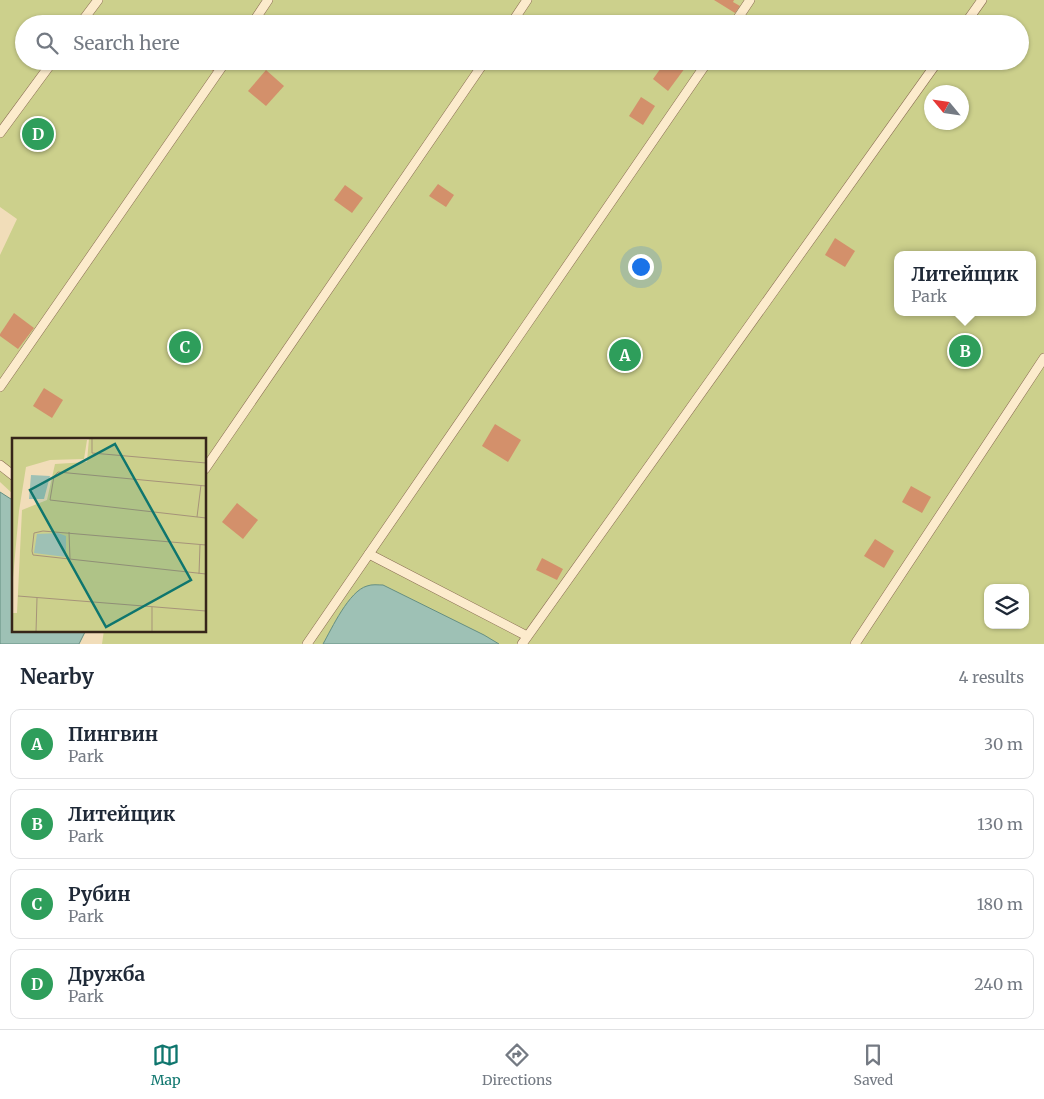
<!DOCTYPE html>
<html lang="en">
<head>
<meta charset="utf-8">
<style>
	body { margin:0; font-family:Merriweather,serif; background:#f6f6f7; color:#1f2937 }
	.controls { position:absolute; right:15px; bottom:15px; display:grid; overflow:hidden; border-radius:10px; box-shadow:0 1px 4px #0004 }
	.controls button { width:45px; height:45px; display:grid; place-items:center; padding:0; border:0; border-bottom:1px solid #e0e1e3; background:#fff; color:#1f2937; font:25px sans-serif }
	.compass { position:absolute; left:924px; top:85px; width:45px; height:45px; border-radius:50%; background:#fff; box-shadow:0 1px 4px #0004; rotate:299deg }
	.you { position:absolute; left:640px; top:266px; width:18px; height:18px; margin:-12px; border:4px solid #fff; border-radius:50%; background:#1a73e8; box-shadow:0 0 0 8px #1a73e833 }
	.badge { display:grid; place-items:center; width:32px; height:32px; border-radius:50%; background:#0f766e; color:#fff; font-size:16px; font-weight:700 }
	.pin { position:absolute; translate:-50% -50%; border:2px solid #fff; box-shadow:0 1px 5px #0006 }
	.popup { position:absolute; left:894px; top:251px; width:142px; height:65px; box-sizing:border-box; display:grid; place-content:center; border-radius:10px; background:#fff; filter:drop-shadow(0 1px 4px #0005); font-size:16px; white-space:nowrap; color:#747a83 }
	.popup b { font-size:19px; color:#1f2937 }
	.popup::after { content:''; position:absolute; left:50%; top:100%; margin-left:-10px; border:10px solid transparent; border-top-color:#fff }
	.list { margin:0; padding:0; list-style:none }
	h2 { display:flex; justify-content:space-between; align-items:center; height:65px; margin:0; padding:0 20px; font-size:21px }
	h2 small { font-size:16px; font-weight:400; color:#747a83 }
	.list li { display:grid; grid-template-columns:32px 1fr auto; gap:15px; align-items:center; box-sizing:border-box; height:70px; margin:0 10px 10px; padding:0 10px; border:1px solid #e0e1e3; border-radius:10px }
	.list b { display:block; font-size:19px; white-space:nowrap }
	.list p { margin:0; font-size:16px; white-space:nowrap; color:#747a83 }
	.list em { font-size:16px; font-style:normal; color:#747a83 }
	.icon { flex:none; width:28px; height:28px; fill:none; stroke:currentColor; stroke-width:2; stroke-linecap:round; stroke-linejoin:round }
	.map { position:relative; flex:none; width:1044px; height:644px; overflow:hidden }
	.search { position:absolute; background:#fff; box-shadow:0 1px 4px #0004; left:15px; right:15px; top:15px; height:55px; display:flex; align-items:center; gap:12px; box-sizing:border-box; padding:0 18px; border-radius:28px; color:#747a83; font-size:19px }
	.sheet { height:385px; background:#fff }
	nav { display:flex; justify-content:space-around; align-items:center; box-sizing:border-box; height:70px; border-top:1px solid #e0e1e3; background:#fff; font-size:14px; color:#747a83 }
	nav a { display:grid; justify-items:center; gap:2px }
	nav .on { color:#0f766e }
	.map>svg:first-child { display:block }
</style>
</head>
<body>
<div class="map">
<svg width="1044" height="644" viewBox="0 0 1044 644">
	<rect width="100%" height="100%" fill="#f1ddb9"/>
	<path fill="#ccd08c" fill-rule="evenodd" d="M0,0H1044V644H102L104,630H205V439H14V495L0,482V255L17,219L0,207ZM24,24H1020V61H24ZM932,92H962V122H932ZM898,255H1032V312H898ZM988,588H1025V625H988Z"/>
	<g fill="#9ec1b5" stroke="#658f82">
		<path d="M0,492L14,501V630H86L79,644H0Z"/>
		<path d="M383,585L484,635L499,644H323C332,628 349,591 367,586C372,584 378,585 383,585Z"/>
	</g>
	<g fill="#d3906b">
		<path d="M714,0H734L733,2L740,6L735,13Z"/>
		<path d="M200,61H220L213,71Z"/>
		<path d="M666,61H676L685,68L668,91L653,79Z"/>
		<path d="M266,70L284,86L266,106L248,91Z"/>
		<path d="M641,97L655,106L643,125L629,116Z"/>
		<path d="M438,184L454,195L446,207L429,196Z"/>
		<path d="M345,185L363,198L352,213L334,200Z"/>
		<path d="M835,238L855,251L845,267L825,255Z"/>
		<path d="M14,313L34,328L18,349L0,336V334Z"/>
		<path d="M44,388L63,400L52,418L33,406Z"/>
		<path d="M495,424L521,440L508,462L482,446Z"/>
		<path d="M911,486L931,497L922,513L902,502Z"/>
		<path d="M237,503L258,520L243,539L222,522Z"/>
		<path d="M875,539L894,551L884,568L864,556Z"/>
		<path d="M542,558L563,569L557,580L536,570Z"/>
	</g>
	<g fill="none" stroke-linecap="round" stroke-linejoin="round">
		<g stroke="#896c52" stroke-width="10">
			<g id="lane">
				<path d="M80,24L98,0"/>
				<path d="M252,24L268,0"/>
				<path d="M511,24L527,0"/>
				<path d="M734,24L750,0"/>
				<path d="M965,24L982,0"/>
				<path d="M0,133L53,61"/>
				<path d="M0,387L226,61"/>
				<path d="M0,465L14,476"/>
				<path d="M205,469L485,61"/>
				<path d="M369,554L527,636"/>
				<path d="M307,644L708,61"/>
				<path d="M522,644L938,61"/>
				<path d="M855,644L1044,358"/>
			</g>
		</g>
		<use href="#lane" stroke="#fcebcc" stroke-width="9"/>
	</g>
	<g transform="translate(12 438)">
		<rect width="194" height="194" fill="#f1ddb9"/>
		<path d="M0,0L75,2L72,21L38,22L14,29L7,73L0,151ZM77,0H194V194H0V175H5L10,72L35,62L43,26L75,24Z" fill="#ccd08c"/>
		<path d="M19,37L38,38L32,61H17ZM46,95L54,98V119L22,115L25,96Z" fill="#9ec1b5"/>
		<path fill="none" stroke="#a69379" stroke-width="1" d="M80,0V15L194,25M194,48L46,34L42,38L38,62L194,80M185,79L189,47M57,94L58,121M194,107L31,93L22,95L20,113L21,117L194,136M187,136L188,107M6,158L194,173M24,194L25,160M140,194V169"/>
		<path fill="#0f766e" fill-opacity="0.15" stroke="#0f766e" stroke-width="2.5" d="M103,6L179,142L94,189L18,52Z"/>
		<rect width="194" height="194" fill="none" stroke="#362519" stroke-width="2.5"/>
	</g>
</svg>
<div class="controls">
<button><svg class="icon" aria-label="layers" viewBox="0 0 24 24"><path d="M12 4l9 5-9 5-9-5zM3 14l9 5 9-5"/></svg></button>
</div>
<svg class="compass" viewBox="-18 -18 36 36"><path d="M0-13l5 13h-10z" fill="#e53935"/><path d="M0 13l5-13h-10z" fill="#747a83"/></svg>
<div class="you"></div>
<div class="pin badge" style="left:625px;top:355px;background:#2e9e5b">A</div>
<div class="pin badge" style="left:965px;top:351px;background:#2e9e5b">B</div>
<div class="popup"><b>Литейщик</b>Park</div>
<div class="pin badge" style="left:185px;top:347px;background:#2e9e5b">C</div>
<div class="pin badge" style="left:38px;top:134px;background:#2e9e5b">D</div>
<div class="search"><svg class="icon" aria-label="search" viewBox="0 0 24 24"><circle cx="10" cy="10" r="6"/><path d="M15 15l6 6"/></svg>Search here</div>
</div>
<section class="sheet">
<h2>Nearby<small>4 results</small></h2>
<ul class="list">
<li><span class="badge" style="background:#2e9e5b">A</span><div><b>Пингвин</b><p>Park</p></div><em>30 m</em></li>
<li><span class="badge" style="background:#2e9e5b">B</span><div><b>Литейщик</b><p>Park</p></div><em>130 m</em></li>
<li><span class="badge" style="background:#2e9e5b">C</span><div><b>Рубин</b><p>Park</p></div><em>180 m</em></li>
<li><span class="badge" style="background:#2e9e5b">D</span><div><b>Дружба</b><p>Park</p></div><em>240 m</em></li>
</ul>
</section>
<nav>
<a class="on"><svg class="icon" aria-label="map" viewBox="0 0 24 24"><path d="M3 6l6-2 6 2 6-2v14l-6 2-6-2-6 2zM9 4v14M15 6v14"/></svg>Map</a>
<a><svg class="icon" aria-label="directions" viewBox="0 0 24 24"><path d="M12 3l9 9-9 9-9-9zM9 14v-3h6M13 9l2 2-2 2"/></svg>Directions</a>
<a><svg class="icon" aria-label="saved" viewBox="0 0 24 24"><path d="M7 4h10v16l-5-4-5 4z"/></svg>Saved</a>
</nav>
</body>
</html>
